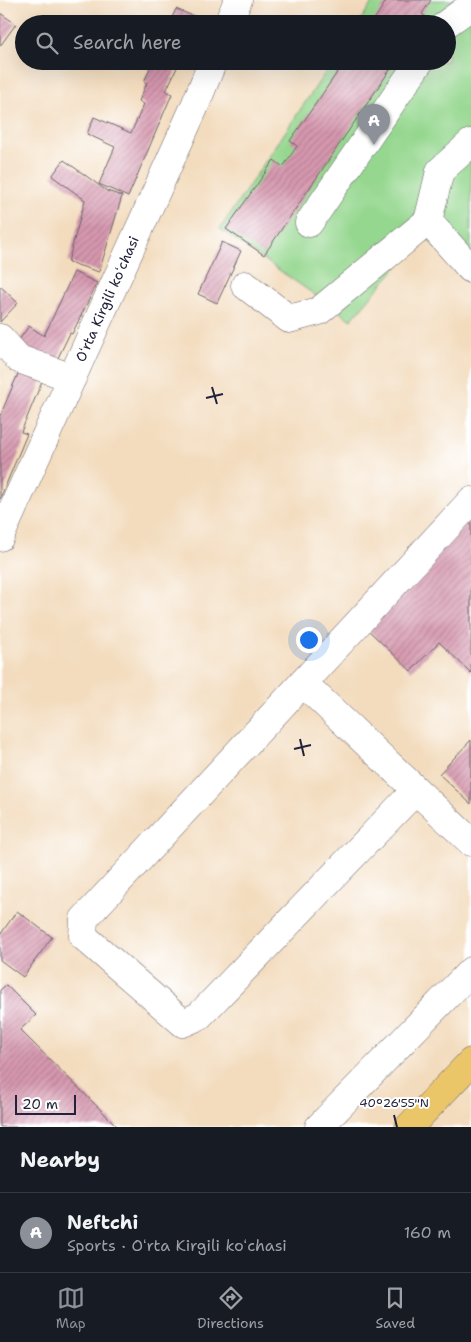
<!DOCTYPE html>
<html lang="en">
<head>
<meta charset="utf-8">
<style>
	body { margin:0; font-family:"Shantell Sans",sans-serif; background:#20242c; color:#f1f3f6 }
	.scale { position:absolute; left:15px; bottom:12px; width:61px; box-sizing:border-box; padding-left:5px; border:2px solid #22223b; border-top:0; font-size:14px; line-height:18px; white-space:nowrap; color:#22223b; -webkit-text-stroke:4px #fff; paint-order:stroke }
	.you { position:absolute; left:308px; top:639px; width:18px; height:18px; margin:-12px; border:4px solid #fff; border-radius:50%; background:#1a73e8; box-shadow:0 0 0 8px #1a73e833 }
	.badge { display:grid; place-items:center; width:32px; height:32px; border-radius:50%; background:#8c9099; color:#fff; font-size:16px; font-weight:700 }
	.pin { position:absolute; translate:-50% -41px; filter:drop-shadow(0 1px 2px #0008) }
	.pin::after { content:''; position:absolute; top:26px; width:18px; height:15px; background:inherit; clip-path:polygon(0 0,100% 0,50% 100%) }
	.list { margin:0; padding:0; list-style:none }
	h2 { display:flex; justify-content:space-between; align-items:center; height:65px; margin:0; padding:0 20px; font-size:21px }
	h2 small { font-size:16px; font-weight:400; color:#9ea1a6 }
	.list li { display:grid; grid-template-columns:32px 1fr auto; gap:15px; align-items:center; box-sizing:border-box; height:80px; padding:0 20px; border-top:1px solid #363941 }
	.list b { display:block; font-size:19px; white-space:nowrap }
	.list p { margin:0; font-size:16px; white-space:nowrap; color:#9ea1a6 }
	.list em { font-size:16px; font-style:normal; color:#9ea1a6 }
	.icon { flex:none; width:28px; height:28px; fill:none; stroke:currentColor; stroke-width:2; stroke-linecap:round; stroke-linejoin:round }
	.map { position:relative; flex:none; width:471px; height:1127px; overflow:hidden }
	.search { position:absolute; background:#171b24; box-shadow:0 5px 20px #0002; left:15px; right:15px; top:15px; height:55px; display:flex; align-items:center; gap:12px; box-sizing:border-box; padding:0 18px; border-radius:28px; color:#9ea1a6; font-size:19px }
	.sheet { height:145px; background:#171b24 }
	nav { display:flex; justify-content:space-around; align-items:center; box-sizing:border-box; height:70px; border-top:1px solid #363941; background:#171b24; font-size:14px; color:#9ea1a6 }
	nav a { display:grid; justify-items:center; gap:2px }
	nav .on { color:#8c9099 }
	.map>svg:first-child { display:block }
</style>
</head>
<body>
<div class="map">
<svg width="471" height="1127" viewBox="0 0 471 1127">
	<defs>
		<pattern id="building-hatch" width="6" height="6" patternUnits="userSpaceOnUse" patternTransform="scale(1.25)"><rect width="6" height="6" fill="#d798af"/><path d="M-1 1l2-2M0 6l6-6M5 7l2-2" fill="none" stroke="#ae7c90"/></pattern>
	</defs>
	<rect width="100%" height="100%" fill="#fff"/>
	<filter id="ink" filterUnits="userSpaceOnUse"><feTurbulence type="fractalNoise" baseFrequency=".02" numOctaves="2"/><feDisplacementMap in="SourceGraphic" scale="10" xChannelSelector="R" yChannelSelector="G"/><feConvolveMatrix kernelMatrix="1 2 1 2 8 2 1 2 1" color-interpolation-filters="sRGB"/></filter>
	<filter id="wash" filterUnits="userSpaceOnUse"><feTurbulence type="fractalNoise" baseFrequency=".0096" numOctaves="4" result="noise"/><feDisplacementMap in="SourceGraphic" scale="20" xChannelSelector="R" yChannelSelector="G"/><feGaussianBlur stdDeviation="1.12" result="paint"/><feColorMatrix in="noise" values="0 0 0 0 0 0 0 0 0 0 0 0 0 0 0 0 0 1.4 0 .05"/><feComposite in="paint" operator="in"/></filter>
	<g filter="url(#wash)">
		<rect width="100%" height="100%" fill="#f3dcbe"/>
		<path fill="#95d78f" stroke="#5c7c65" d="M374,0H471V287L424,235L351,320L220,229L333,61H447V24H358Z"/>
		<g id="blocks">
			<g fill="url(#building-hatch)">
				<path d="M387,0H431L422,14L426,17L422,24H371Z"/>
				<path d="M176,9L198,18L196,24H169Z"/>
				<path d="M0,13L16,24L0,46Z"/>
				<path d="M153,61H180L166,91L172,94L128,197L99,184L115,147L87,134L94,117L131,133L144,104L139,101L147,83L144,82Z"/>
				<path d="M345,61H396L264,255L226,229L274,160L283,167L297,146L290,141Z"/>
				<path d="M64,160L107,191L122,196L99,272L68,262L85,200L52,176Z"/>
				<path d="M222,242L241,251L217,303L198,294Z"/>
				<path d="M74,272L97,283L72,334L70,333L54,366L16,344L29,326L44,336Z"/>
				<path d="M0,286L18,303L0,322Z"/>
				<path d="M20,369L43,379L21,432L27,434L0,499V416Z"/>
				<path d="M471,518V673L439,642L411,671L366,628Z"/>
				<path d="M471,740V804L439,774Z"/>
				<path d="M17,911L52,937L23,977L0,960V935Z"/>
				<path d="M6,985L36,1015L20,1030L118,1127H0V990Z"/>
			</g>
		</g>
	</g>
	<g filter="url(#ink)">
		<use href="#blocks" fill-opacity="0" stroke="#6b6369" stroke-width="1"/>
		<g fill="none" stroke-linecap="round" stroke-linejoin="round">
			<g stroke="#6b6369" stroke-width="29">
				<g id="minor">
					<path d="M228,24L238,0"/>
					<path d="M446,24L471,6"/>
					<path d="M428,221L471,269"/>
					<path d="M309,223L420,61"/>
					<path d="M245,285L289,319L319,311L428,221L440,171L471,143"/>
					<path d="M0,338L19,359L72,378"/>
					<path d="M0,537L194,108L213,61"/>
					<path d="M303,683L471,842"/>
					<path d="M415,791L199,1016L183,1023L83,936L84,919L471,501"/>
					<path d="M319,1127L471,971"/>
				</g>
			</g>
			<g stroke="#6b6369" stroke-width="29">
				<path id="major" d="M409,1127L471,1062"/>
			</g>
			<use href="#minor" stroke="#fff" stroke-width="28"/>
			<use href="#major" stroke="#ebc669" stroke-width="28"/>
		</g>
	</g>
	<path fill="none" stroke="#22223b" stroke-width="2" d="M212,387L217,404M206,398L223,394M300,739L304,756M294,749L311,745M394,1115L397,1127"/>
	<g text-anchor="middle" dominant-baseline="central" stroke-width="4" stroke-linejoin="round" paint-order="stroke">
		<g font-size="14" fill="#22223b" stroke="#fff">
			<text transform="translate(107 299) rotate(-66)">Oʻrta Kirgili koʻchasi</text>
		</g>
	</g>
	<g font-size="12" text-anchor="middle" fill="#22223b" stroke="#fff" stroke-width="4" stroke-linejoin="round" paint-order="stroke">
		<text x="394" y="1107">40°26'55"N</text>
	</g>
</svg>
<div class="scale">20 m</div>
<div class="you"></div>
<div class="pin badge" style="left:374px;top:145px">A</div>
<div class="search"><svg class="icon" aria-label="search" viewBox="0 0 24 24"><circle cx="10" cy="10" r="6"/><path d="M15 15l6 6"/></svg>Search here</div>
</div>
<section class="sheet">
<h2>Nearby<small></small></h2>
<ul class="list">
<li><span class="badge">A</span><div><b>Neftchi</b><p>Sports · Oʻrta Kirgili koʻchasi</p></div><em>160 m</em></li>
</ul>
</section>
<nav>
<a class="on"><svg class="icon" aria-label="map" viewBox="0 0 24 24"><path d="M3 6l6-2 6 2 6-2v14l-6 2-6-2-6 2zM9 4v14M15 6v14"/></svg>Map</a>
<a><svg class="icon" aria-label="directions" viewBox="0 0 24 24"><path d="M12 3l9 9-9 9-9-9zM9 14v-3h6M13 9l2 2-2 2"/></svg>Directions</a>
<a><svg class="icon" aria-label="saved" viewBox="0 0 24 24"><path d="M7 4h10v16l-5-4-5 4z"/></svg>Saved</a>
</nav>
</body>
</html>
